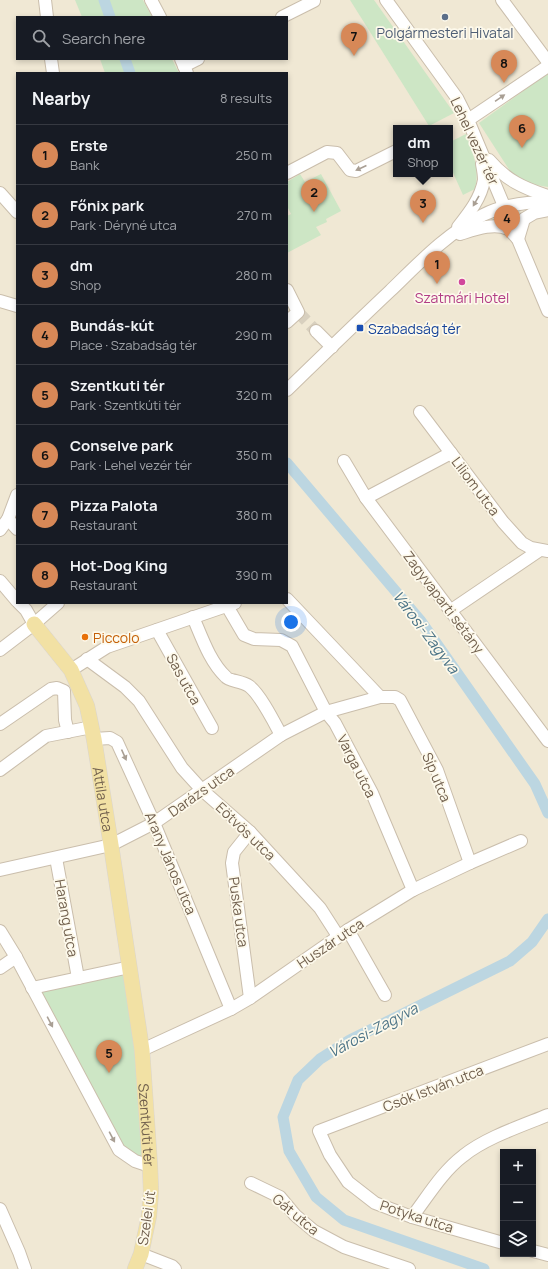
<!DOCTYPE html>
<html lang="en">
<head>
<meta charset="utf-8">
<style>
	body { margin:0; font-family:Manrope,sans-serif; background:#242831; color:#f1f3f6 }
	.controls { position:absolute; right:12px; bottom:12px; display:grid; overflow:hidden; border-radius:0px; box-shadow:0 2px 6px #0003 }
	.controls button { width:36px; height:36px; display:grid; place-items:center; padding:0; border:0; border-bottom:1px solid #363941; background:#171b24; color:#f1f3f6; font:20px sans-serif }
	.you { position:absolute; left:291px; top:622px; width:14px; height:14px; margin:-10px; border:3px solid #fff; border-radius:50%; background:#1a73e8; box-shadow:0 0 0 6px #1a73e833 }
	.badge { display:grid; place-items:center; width:26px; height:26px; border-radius:50%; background:#d78857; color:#111; font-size:13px; font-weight:700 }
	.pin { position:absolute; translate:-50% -33px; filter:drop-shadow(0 1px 2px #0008) }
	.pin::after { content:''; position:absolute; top:21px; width:14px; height:12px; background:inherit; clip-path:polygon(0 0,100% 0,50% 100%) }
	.popup { position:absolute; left:393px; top:125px; width:60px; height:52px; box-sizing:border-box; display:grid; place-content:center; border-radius:0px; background:#171b24; filter:drop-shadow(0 1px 3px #0005); font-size:13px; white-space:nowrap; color:#9ea1a6 }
	.popup b { font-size:15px; color:#f1f3f6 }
	.popup::after { content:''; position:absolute; left:50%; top:100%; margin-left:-8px; border:8px solid transparent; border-top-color:#171b24 }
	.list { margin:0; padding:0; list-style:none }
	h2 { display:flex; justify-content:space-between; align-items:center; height:52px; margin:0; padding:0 16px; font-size:17px }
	h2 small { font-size:13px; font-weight:400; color:#9ea1a6 }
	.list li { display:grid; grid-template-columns:26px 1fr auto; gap:12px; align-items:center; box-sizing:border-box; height:60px; padding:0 16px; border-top:1px solid #363941 }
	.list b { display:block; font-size:15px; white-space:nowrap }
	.list p { margin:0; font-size:13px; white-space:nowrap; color:#9ea1a6 }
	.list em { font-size:13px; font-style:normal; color:#9ea1a6 }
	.icon { flex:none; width:22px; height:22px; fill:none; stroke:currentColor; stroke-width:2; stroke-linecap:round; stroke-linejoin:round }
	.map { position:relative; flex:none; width:548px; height:1269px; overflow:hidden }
	.search { position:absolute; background:#171b24; box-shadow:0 2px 6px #0003; left:16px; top:16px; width:272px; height:44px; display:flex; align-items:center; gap:10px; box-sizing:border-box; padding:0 14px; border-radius:0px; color:#9ea1a6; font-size:15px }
	.panel { position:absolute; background:#171b24; box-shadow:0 2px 6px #0003; left:16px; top:72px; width:272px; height:532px; border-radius:0px }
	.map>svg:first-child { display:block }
</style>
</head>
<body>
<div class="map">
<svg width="548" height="1269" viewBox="0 0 548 1269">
	<rect width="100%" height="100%" fill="#faf5e5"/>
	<path fill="#f0e8d4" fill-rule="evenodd" d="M0,0H548V1269H0ZM17,17H287V59H17ZM17,73H287V603H17ZM396,128H450V174H396ZM503,1152H533V1254H503Z"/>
	<g fill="#cde6c5">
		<path d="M75,0H143L152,17H82Z"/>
		<path d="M350,0H374L454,113L429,126Z"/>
		<path d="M100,59H172L179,73H105Z"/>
		<path d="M548,73V187L530,184L512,174L479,123Z"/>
		<path d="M466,134C473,154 480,168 475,189L463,195L450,166V142Z"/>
		<path d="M300,174L305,182L321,174L341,211L326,219L327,222L316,227L321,235L287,253V216L291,214L287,206V182Z"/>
		<path d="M130,967L150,1166L119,1150L32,988Z"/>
	</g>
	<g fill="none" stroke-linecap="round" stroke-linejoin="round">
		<g stroke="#bcd6e1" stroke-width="11">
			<path d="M104,0L110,17"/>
			<path d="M125,59L130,73"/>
			<path d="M287,463L420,620L535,784L548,813"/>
			<path d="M484,1269L344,1220L316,1197L289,1151L283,1117L298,1080L320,1059L350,1040L510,961L532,942L548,919"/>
		</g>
		<path stroke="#d8d0bf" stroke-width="12" stroke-dasharray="12 6" stroke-linecap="butt" d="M298,312L316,331"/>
		<g stroke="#cabeac" stroke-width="14">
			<g id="minor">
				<path d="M45,0L47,17"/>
				<path d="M151,0L160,17"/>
				<path d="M386,0L457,98L468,120L548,311"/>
				<path d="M502,0L548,62"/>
				<path d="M282,17L314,1"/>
				<path d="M51,59L53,73"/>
				<path d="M181,59L187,73"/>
				<path d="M184,66L198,59"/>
				<path d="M468,120L548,66"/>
				<path d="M489,160C506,180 523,188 548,196"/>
				<path d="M287,173L327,152L337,153L350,170L356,171L396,151"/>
				<path d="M0,193L17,212"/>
				<path d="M458,227C469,213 481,198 484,180C484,175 483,169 482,164"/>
				<path d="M460,234C473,230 494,222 508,229C511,231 514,235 517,238"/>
				<path d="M518,239L524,219L534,213L548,210"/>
				<path d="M287,290L298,312L287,322"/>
				<path d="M0,301L17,306"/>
				<path d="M316,331L332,347"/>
				<path d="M287,390C321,357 355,324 390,291C418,264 447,233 483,215C503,205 526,202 548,202"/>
				<path d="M420,412L503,522L522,543L531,548L548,551"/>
				<path d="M344,461L366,498L548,741"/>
				<path d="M366,498L451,453"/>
				<path d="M8,519L17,529"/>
				<path d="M0,530L8,519L17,495"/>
				<path d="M0,581L17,601"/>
				<path d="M287,599L380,697"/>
				<path d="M19,603L26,610L34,624"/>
				<path d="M227,606L244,635L254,639L281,640L292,646L326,712L335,723L372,793L413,890"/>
				<path d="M450,611L540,550"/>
				<path d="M193,617C202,638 210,662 226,677C229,681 242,681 249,686C260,694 274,722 281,735"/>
				<path d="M157,630L212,728"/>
				<path d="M0,650L34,624L58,603"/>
				<path d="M87,659L125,687L139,701L182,768L202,790L250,832L320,908L338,936"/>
				<path d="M71,670L107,647L235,603"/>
				<path d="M0,724L51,689L57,688L64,691L65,720L68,732"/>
				<path d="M94,739L110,738L117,742L154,823L231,1009"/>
				<path d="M0,770L46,736L92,727"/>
				<path d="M56,858L78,978"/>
				<path d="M0,870L111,845L154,823L281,735L326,712L380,697H395L400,700L437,770L470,863"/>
				<path d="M348,930L385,995"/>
				<path d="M0,931L16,957L119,1150L135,1161L150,1166"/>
				<path d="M0,968L16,957"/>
				<path d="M32,988L130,967"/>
				<path d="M250,998L232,863L234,852L250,832"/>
				<path d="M142,1050L231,1009L250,998L348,930L413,890L470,863L521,841"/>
				<path d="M251,1183L280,1197L295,1215L314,1231L344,1247L409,1269"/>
				<path d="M0,1209L19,1252L25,1269"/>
				<path d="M412,1217C428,1196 442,1172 463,1156C485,1138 521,1126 548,1115"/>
				<path d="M503,1243L412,1217L375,1203L348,1182L330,1155L319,1131L548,1044"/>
				<path d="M533,1251L548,1255"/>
				<path d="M141,1254L172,1266L175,1269"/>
			</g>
		</g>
		<g stroke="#dad5d1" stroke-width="16">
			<g id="major">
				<path id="s1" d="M34,624L71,670L87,706L94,739L111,845L142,1050L150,1166L151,1192L149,1216L141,1254L135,1269"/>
			</g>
		</g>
		<use href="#minor" stroke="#fff" stroke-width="12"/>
		<use href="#major" stroke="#f2e1a4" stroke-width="15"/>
	</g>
	<defs><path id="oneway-solid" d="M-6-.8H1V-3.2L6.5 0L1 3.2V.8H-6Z"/></defs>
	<g fill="#a99f94">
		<use href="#oneway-solid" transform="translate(500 98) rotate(-34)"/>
		<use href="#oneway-solid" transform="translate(361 168) rotate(155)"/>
		<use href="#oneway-solid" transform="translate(476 201) rotate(120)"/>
		<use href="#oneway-solid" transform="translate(124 755) rotate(66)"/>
		<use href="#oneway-solid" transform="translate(50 1022) rotate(62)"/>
		<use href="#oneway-solid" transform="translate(112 1137) rotate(62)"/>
	</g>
	<circle fill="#5c6f8a" stroke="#fdf9eb" stroke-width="1.5" cx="445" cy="17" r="4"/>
	<circle fill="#d1479c" stroke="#fdf9eb" stroke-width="1.5" cx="462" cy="282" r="4"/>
	<rect fill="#1a4fb4" stroke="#fdf9eb" stroke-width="1.5" x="356" y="324" width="8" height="8" rx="2"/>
	<circle fill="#e8710a" stroke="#fdf9eb" stroke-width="1.5" cx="85" cy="637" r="4"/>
	<g text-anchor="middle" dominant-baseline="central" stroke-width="3.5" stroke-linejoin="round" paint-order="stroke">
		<g font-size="14" fill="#4e5e75" stroke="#fdf9eb">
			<text x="445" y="32">Polgármesteri Hivatal</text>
		</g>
		<g font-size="14" fill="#705f4d" stroke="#fdf9eb">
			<text transform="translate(475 141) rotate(65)">Lehel vezér tér</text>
			<text transform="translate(476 486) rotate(53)">Liliom utca</text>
			<text transform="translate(444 602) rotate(53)">Zagyvaparti sétány</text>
			<text transform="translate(184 679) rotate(61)">Sas utca</text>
			<text transform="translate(357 766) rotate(63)">Varga utca</text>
			<text transform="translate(437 777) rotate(67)">Síp utca</text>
			<text transform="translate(201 791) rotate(-35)">Darázs utca</text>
			<text stroke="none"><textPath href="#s1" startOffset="193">Attila utca</textPath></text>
			<text transform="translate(246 831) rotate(44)">Eötvös utca</text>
			<text transform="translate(171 863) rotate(67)">Arany János utca</text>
			<text transform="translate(239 912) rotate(82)">Puska utca</text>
			<text transform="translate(67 918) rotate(80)">Harang utca</text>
			<text transform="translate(330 943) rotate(-34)">Huszár utca</text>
			<text transform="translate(433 1088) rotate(-21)">Csók István utca</text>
			<text stroke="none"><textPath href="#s1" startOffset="522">Szentkúti tér</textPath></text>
			<text transform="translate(296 1214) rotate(40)">Gát utca</text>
			<text transform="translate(417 1216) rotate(18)">Potyka utca</text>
			<text transform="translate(146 1218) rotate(-82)">Szelei út</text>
		</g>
		<g font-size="14" fill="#b23c85" stroke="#fdf9eb">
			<text x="462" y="297">Szatmári Hotel</text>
		</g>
		<g font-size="14" fill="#164399" stroke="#fdf9eb" text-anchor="start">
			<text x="368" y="328">Szabadság tér</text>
		</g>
		<g font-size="14" fill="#c56008" stroke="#fdf9eb" text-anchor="start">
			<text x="93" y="637">Piccolo</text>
		</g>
		<g font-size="15" font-style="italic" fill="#4c7487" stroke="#fdf9eb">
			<text transform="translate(426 632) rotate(53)">Városi-Zagyva</text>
			<text transform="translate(373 1030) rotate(-28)">Városi-Zagyva</text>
		</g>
	</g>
</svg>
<div class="controls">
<button>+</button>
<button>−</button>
<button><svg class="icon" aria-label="layers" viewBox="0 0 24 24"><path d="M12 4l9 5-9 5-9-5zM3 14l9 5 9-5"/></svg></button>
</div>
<div class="you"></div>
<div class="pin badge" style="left:437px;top:284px">1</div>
<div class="pin badge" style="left:314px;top:212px">2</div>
<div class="pin badge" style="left:423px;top:223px">3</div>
<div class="popup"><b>dm</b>Shop</div>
<div class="pin badge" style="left:507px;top:238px">4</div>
<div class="pin badge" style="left:109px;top:1073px">5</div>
<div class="pin badge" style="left:522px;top:148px">6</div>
<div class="pin badge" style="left:354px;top:56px">7</div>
<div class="pin badge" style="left:504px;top:83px">8</div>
<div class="search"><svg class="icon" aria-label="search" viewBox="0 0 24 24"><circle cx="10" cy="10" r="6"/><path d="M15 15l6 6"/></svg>Search here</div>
<section class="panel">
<h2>Nearby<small>8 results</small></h2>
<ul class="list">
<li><span class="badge">1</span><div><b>Erste</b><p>Bank</p></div><em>250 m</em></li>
<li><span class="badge">2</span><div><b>Főnix park</b><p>Park · Déryné utca</p></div><em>270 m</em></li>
<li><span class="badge">3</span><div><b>dm</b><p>Shop</p></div><em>280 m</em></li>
<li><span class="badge">4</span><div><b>Bundás-kút</b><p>Place · Szabadság tér</p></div><em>290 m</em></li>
<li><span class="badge">5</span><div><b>Szentkuti tér</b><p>Park · Szentkúti tér</p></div><em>320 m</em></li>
<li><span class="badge">6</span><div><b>Conselve park</b><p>Park · Lehel vezér tér</p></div><em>350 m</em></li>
<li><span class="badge">7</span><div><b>Pizza Palota</b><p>Restaurant</p></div><em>380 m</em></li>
<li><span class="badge">8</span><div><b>Hot-Dog King</b><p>Restaurant</p></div><em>390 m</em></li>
</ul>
</section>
</div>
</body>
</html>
